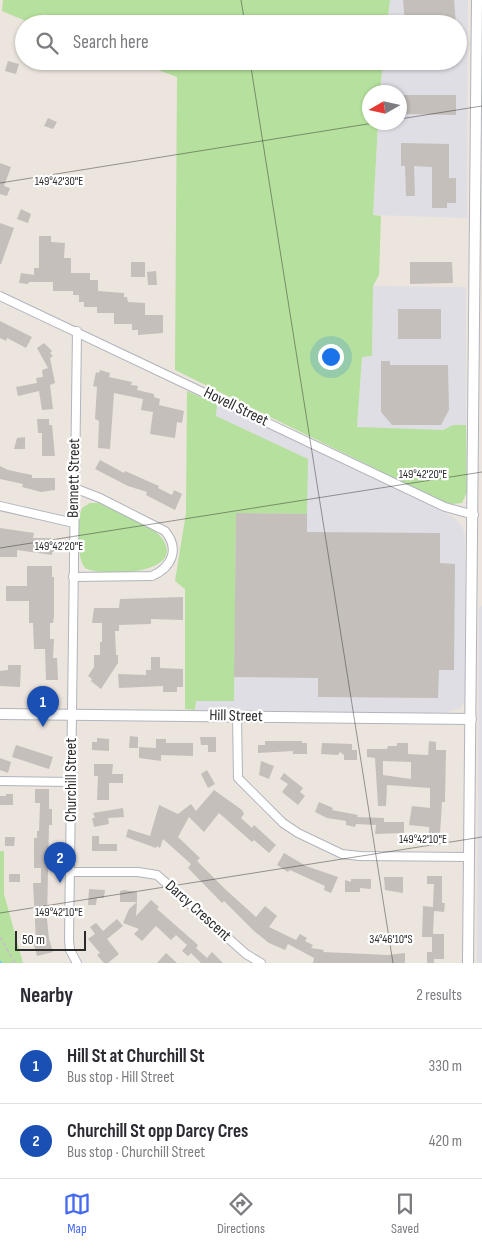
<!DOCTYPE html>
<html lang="en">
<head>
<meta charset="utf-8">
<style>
	body { margin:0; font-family:"Sofia Sans Condensed",sans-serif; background:#f7f7f7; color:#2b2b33 }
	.compass { position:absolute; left:362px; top:85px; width:45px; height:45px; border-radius:50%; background:#fff; box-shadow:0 1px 4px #0004; rotate:261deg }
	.scale { position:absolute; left:15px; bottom:12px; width:71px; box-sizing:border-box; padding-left:5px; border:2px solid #2b2b2b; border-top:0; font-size:14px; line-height:18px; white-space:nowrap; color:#2b2b2b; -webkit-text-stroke:4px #fff; paint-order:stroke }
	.you { position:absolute; left:330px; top:356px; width:18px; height:18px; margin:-12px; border:4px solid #fff; border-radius:50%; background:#1a73e8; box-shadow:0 0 0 8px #1a73e833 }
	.badge { display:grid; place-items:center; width:32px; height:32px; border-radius:50%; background:#4669f1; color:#fff; font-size:16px; font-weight:700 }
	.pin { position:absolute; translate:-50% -41px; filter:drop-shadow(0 1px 2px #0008) }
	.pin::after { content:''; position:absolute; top:26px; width:18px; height:15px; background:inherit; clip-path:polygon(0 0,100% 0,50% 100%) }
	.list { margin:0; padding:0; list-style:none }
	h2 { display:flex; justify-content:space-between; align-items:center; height:65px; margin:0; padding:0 20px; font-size:21px }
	h2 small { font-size:16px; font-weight:400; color:#7c7c81 }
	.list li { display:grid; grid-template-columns:32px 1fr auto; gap:15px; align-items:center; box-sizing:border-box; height:75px; padding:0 20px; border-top:1px solid #e1e1e2 }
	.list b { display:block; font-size:19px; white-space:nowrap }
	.list p { margin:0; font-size:16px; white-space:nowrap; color:#7c7c81 }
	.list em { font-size:16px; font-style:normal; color:#7c7c81 }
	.icon { flex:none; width:28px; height:28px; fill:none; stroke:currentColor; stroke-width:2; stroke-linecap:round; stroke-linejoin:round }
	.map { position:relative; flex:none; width:482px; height:963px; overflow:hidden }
	.search { position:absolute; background:#fff; box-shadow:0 1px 4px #0004; left:15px; right:15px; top:15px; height:55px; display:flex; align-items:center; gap:12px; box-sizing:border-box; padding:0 18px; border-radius:28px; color:#7c7c81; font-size:19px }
	.sheet { height:215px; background:#fff }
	nav { display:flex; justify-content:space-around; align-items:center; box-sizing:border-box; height:70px; border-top:1px solid #e1e1e2; background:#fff; font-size:14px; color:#7c7c81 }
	nav a { display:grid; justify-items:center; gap:2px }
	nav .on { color:#4669f1 }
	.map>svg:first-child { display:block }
</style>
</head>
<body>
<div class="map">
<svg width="482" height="963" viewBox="0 0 482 963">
	<rect width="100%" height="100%" fill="#ece5dd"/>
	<g fill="#e0dee5">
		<path d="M390,0H468L467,218L373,215L378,123L400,122V92H380L383,61H458V24H387Z"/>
		<path d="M373,286L466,287V425H453L443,430L357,428L362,356H372Z"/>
		<path d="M217,404L452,516L462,526L465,535V700L460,708L444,713L196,710L194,600Z"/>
		<path d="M479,606H482V963H477Z"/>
	</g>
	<g fill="#b5e09d">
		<path d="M3,0H390L387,24H33L2,11Z"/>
		<path d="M134,61H383L380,92H370V122L378,123L373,215L381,216L379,275L373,286L372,356L362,357L357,427L443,430L453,425H466L467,492L462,503L452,504L439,500L175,370L177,77Z"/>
		<path d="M187,391L217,404L216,416L308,459L307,514L236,513L234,701H196L195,710L185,709V589L175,581L186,513Z"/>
		<path d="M90,503H99C116,512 149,523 161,537C190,574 103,578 85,568C76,558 77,520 82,508Z"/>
		<path d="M0,851H4V894L23,963H0Z"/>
	</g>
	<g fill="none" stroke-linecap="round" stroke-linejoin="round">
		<path stroke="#76cce9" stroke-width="3" d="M0,962L1,963"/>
	</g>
	<g fill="#c4bfba" fill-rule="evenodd">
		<path d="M403,0H454L456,24H405Z"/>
		<path d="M8,61L19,64L16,74L5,71Z"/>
		<path d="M400,95H456V115L404,114V108H400Z"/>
		<path d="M48,118L57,122L53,129L44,126Z"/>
		<path d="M401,143L449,144V178H456V203H447V208H432V167L414,166L415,196H406L405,166H401Z"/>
		<path d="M0,163L11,167L4,186L10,188L7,196L0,194Z"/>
		<path d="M21,209L31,214L28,223L17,219Z"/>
		<path d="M0,223L14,228L1,264H0Z"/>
		<path d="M39,236H51V242L65,243L64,258H71V273H90V280H98V291L124,293V297H127L128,302L145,303V315H163V333L138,335V330H132V324H114V313H97V307H84V302H79V295H73V291H53V282H29L28,284L19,283L21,273L34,275V268H39Z"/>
		<rect x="131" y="262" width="14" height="15"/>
		<path d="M410,262H452L453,283L410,284Z"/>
		<path d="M156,271L157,285H148L147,272Z"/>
		<rect x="398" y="309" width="43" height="30"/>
		<path d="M0,321L32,337L26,348L7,338L6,341L0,338Z"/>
		<path d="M44,343L52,351L50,353L53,356L50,358L55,383L50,385L53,409L42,410L39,391L18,396L16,387L37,383L36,378L43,377L42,370L48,368L37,348Z"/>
		<path d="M381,361H390V365H448L449,410L441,425H392L381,412Z"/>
		<path d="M100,370L110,373L109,377L132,382L131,385L138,386L137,390L154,394V397L160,399L159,405L184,411L182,423L177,422L175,438L150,434L153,412L141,410L143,399L114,393L110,449L98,448L99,421L95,419L97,387L93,386L96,372L99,373Z"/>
		<path d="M37,419H49V425H52L55,456H42V433H38Z"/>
		<path d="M25,437V449H14L17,438Z"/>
		<path d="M100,460L124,473L125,471L159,486L158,488L172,495L174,490L182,494L175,510L146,495L147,492L128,486L95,469Z"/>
		<path d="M0,466L8,470L32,475V478H55V490L41,492L22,487L23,484L0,479Z"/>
		<path d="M236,513L307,514V532L440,533V563L455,564L454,670H439L438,698L318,697V678L234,677Z"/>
		<path d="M0,528L34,533L33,538H51V543H54L55,552H52V555L17,550V557H0Z"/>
		<path d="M27,566H52V577H54V616L53,623H50V639H54L53,658H57L58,680H46L45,649H34L33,623H29V601H6V586H27Z"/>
		<path d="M183,597V620L151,619V624L119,625V631H115L116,655H118V663L101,689L91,681L92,679L88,676L94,667V655H100V642H102V623H92L94,608H119L120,599Z"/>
		<path d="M151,657H160V668L183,669V687H177V692H163V686L119,688L118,674L146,675V670H151Z"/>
		<path d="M8,665H21L20,687L0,686V671L8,670Z"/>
		<path d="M130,736L138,737V748H129Z"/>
		<path d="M200,737H216V752H208V745H201Z"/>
		<path d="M97,738L109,739V751L92,750V742H97Z"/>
		<path d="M156,739H166V743H193V756L161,755V761L139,758V747L156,748Z"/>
		<path d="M265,741H302V743H307V754H293V751L258,753V745H265Z"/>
		<path d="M429,741L436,742V750H446L445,802H442L440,834H429V827L409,825L412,806L430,808V788L387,785L386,806H378L375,758L367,757V749H387L388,746H397V743H408V754L428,755ZM383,761L411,762V779L383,775Z"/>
		<path d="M322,743L352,744V750H357V760H344V755L340,752L338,755L321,754Z"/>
		<path d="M16,745L53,757L49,769L12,757Z"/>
		<path d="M0,758L11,762L8,773L0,770Z"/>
		<path d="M261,761L274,766L269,779L259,775Z"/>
		<path d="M94,764H113L112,774H123V783H109V800H97L98,776H94Z"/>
		<path d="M207,770L215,784L208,788L201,774Z"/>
		<path d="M284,773L303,788L300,792L305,796L298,805L282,792L288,784L280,779Z"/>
		<path d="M35,789H49V809H52V825H49L47,919L49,939L53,952L37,956L33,942L36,941L33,883H41V868H34V838H37V831H39L40,803H35Z"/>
		<path d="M214,790L242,810L244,814L241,818L252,828L254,825L276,845L269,853L254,840L252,842L219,813L204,832L189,817L178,837L200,858L197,861L225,889L256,917L265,906L277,916L269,927L296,940L300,934L307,938L305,941L313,945L311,948L324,950L323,952L345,953L388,955L405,953V963H313L314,958L288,944L285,950L269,943L254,931L224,901L222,903L188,868L191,864L163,839L160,848L157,846L156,848L126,837L128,829L150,836L159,805L178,814L191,804L196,811Z"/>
		<path d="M6,794H13V805H0V796H6Z"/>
		<path d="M319,802L333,808L332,810L358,815L357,817L384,818V822H404V833L375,834L376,825L356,824L355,827L346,825V821L327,818L315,812Z"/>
		<path d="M123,808L124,817L108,818L109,824L94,827L92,818H95L93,813Z"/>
		<path d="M92,836H99V844H117V851H92Z"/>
		<path d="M5,837H15L14,846H5Z"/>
		<path d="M284,853L306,866L338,877L331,893L324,890L325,886L290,870L288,872L277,865Z"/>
		<rect x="9" y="874" width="11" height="8"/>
		<path d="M427,876H442V903H445L444,912L434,911L433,934H444V959H434V963H427V952H432V937H422L423,906L433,907V903L434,884H427Z"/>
		<path d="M384,877H403V893L385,890Z"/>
		<path d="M351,879H371V889L360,888V892H345V880L351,882Z"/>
		<path d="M89,889L105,890L104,898H97L96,905H88Z"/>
		<path d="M124,890L137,892V902H120V891Z"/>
		<path d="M151,900L159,907L157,909L198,945L196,948L207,958L212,952L223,963H201L191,953L188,956L182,951L187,945L176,935L171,940L156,926L142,941L134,934L139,929L123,923L129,909L137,902L136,916Z"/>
		<path d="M117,919L123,926L107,939L119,954L108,963H104L97,955L100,953L88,939L95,934L90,927L96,923L103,931Z"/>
		<path d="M166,953L177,963H157Z"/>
	</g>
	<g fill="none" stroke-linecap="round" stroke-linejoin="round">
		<g stroke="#b1b4be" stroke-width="10">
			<g id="street">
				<path d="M0,296L445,507L474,515"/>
				<path d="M77,331L69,940L70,950L77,963"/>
				<path d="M0,506L74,523"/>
				<path d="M73,577L152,576C172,567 180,549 165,531L100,498L74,488"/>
				<path d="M237,716L238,778L283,823L298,833L342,854L360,856L470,857"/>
				<path d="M0,781L71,782"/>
				<path d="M71,872H138L157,875L246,954L261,963"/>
			</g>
		</g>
		<g stroke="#b1b4be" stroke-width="12">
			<g id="secondary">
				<path d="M0,714L471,719"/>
				<path d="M468,963L477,0"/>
			</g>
		</g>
		<path stroke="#c4c4c4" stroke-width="2" stroke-dasharray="4 2.5" stroke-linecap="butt" d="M0,937L15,963"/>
		<use href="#street" stroke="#fff" stroke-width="8"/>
		<use href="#secondary" stroke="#fff" stroke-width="10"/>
	</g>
	<path fill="none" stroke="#2b2b2b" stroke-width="1" stroke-opacity="0.45" d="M241,0L245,24M250,61L393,963M400,119L482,106M0,183L380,122M0,548L482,472M0,913L482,837"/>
	<g text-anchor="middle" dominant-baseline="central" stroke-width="4.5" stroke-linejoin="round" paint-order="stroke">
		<g font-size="16" fill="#2b2b2b" stroke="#fff">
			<text transform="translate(236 407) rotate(26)">Hovell Street</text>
			<text transform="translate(74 478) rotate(-89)">Bennett Street</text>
			<text transform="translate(236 716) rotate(1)">Hill Street</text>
			<text transform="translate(71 780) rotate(-90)">Churchill Street</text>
			<text transform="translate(198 911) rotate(42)">Darcy Crescent</text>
		</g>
	</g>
	<g font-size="12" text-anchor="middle" fill="#2b2b2b" stroke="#fff" stroke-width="4.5" stroke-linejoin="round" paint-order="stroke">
		<text x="59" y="185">149°42'30"E</text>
		<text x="423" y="478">149°42'20"E</text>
		<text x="59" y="550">149°42'20"E</text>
		<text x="423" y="843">149°42'10"E</text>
		<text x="59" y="916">149°42'10"E</text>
		<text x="391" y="943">34°46'10"S</text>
	</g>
</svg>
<svg class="compass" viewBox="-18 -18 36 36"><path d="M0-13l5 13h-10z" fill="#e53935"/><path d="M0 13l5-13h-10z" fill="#7c7c81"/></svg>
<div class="scale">50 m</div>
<div class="you"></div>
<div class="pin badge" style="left:43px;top:727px;background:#1a4fb4">1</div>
<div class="pin badge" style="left:60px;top:883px;background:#1a4fb4">2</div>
<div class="search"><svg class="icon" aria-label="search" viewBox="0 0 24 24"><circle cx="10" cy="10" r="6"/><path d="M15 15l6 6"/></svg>Search here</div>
</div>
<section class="sheet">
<h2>Nearby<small>2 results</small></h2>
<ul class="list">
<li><span class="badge" style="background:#1a4fb4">1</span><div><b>Hill St at Churchill St</b><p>Bus stop · Hill Street</p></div><em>330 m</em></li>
<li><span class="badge" style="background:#1a4fb4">2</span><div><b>Churchill St opp Darcy Cres</b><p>Bus stop · Churchill Street</p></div><em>420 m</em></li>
</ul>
</section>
<nav>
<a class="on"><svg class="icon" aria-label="map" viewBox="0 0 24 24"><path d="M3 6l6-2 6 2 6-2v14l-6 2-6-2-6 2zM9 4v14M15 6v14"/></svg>Map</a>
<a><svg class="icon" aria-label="directions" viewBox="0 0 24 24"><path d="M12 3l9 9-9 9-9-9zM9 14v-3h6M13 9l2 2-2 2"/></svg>Directions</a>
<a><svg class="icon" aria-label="saved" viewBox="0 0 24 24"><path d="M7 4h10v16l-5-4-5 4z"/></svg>Saved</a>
</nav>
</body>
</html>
